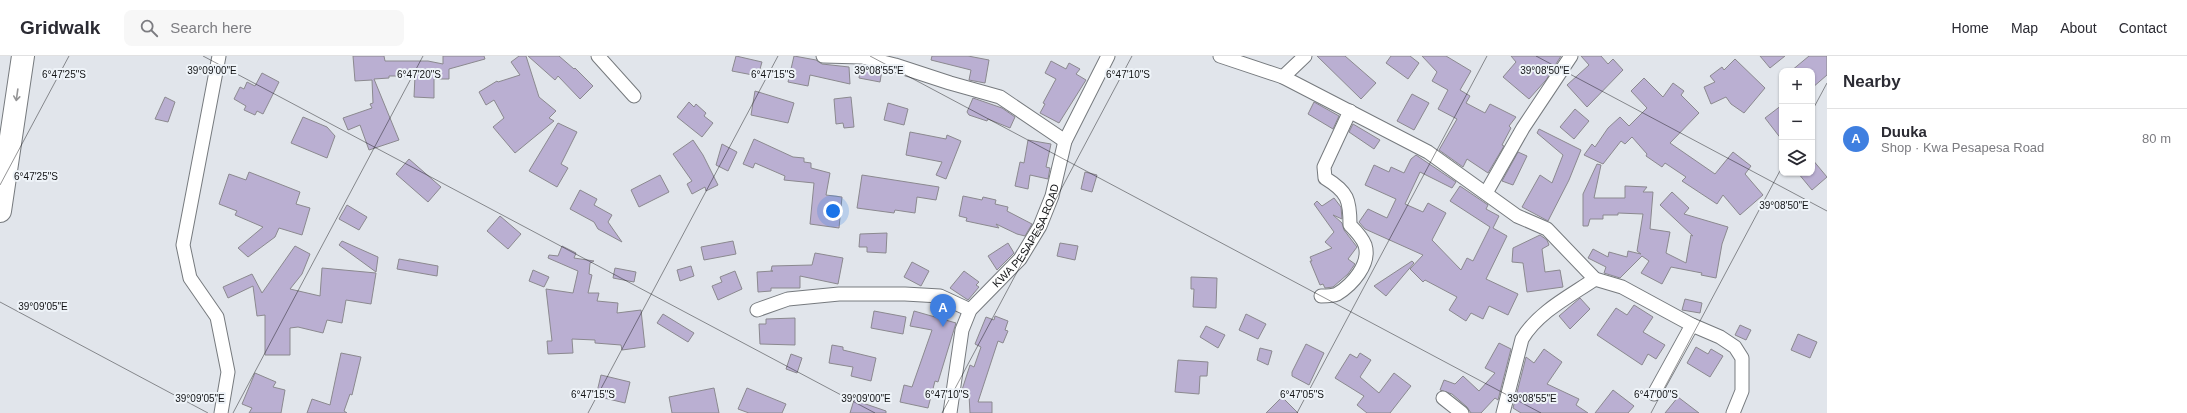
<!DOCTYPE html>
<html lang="en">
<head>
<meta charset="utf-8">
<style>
	body { margin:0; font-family:Arial,sans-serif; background:#f7f7f7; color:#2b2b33 }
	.controls { position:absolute; right:12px; top:12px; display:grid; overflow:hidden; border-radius:8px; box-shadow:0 1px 3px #0004 }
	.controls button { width:36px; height:36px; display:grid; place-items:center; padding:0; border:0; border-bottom:1px solid #e1e1e2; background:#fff; color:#2b2b33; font:20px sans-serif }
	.you { position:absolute; left:833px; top:155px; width:14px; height:14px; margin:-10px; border:3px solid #fff; border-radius:50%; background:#1a73e8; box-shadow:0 0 0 6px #1a73e833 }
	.badge { display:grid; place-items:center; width:26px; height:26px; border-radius:50%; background:#486a22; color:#fff; font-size:13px; font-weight:700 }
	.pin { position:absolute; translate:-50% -33px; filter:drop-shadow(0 1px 2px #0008) }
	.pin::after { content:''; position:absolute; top:21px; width:14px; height:12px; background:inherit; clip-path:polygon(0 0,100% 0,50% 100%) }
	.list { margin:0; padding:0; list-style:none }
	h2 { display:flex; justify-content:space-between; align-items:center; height:52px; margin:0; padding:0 16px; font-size:17px }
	h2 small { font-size:13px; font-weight:400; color:#7c7c81 }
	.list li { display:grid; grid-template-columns:26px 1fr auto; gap:12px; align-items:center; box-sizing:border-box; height:60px; padding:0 16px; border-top:1px solid #e1e1e2 }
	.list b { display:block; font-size:15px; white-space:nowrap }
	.list p { margin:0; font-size:13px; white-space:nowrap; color:#7c7c81 }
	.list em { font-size:13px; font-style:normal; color:#7c7c81 }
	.icon { flex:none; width:22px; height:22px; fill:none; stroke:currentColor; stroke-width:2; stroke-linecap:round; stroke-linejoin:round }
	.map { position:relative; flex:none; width:1827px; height:357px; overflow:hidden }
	header { display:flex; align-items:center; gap:24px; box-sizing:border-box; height:56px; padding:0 20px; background:#fff; border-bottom:1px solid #e1e1e2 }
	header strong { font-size:19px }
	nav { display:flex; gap:22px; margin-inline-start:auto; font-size:14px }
	.search { width:280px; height:36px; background:#f7f7f7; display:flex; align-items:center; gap:10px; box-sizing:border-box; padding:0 14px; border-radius:8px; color:#7c7c81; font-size:15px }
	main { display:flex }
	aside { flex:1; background:#fff }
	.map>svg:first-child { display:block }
</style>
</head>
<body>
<header>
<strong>Gridwalk</strong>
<div class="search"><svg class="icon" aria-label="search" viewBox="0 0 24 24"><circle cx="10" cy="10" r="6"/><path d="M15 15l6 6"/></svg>Search here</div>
<nav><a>Home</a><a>Map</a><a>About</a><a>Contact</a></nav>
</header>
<main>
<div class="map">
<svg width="1827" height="357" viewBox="0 0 1827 357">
	<rect width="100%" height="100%" fill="#e1e5eb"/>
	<g fill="#baafd2" stroke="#8b898f">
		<path d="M353,0H384L385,5H428L443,8V0H484L485,3L449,13V23H434V42L414,41L415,20H389V22L374,23L399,84L369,94L360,69L348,74L343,62L372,52L370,48L373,47L372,24L355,25Z"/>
		<path d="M519,0H526L539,41L556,55L549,62L554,65L515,97L493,71L504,62L494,44L486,49L479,36L497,25L498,26L520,19L511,6Z"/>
		<path d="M528,0H559L574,13L575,12L593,30L580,43L558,20L555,24Z"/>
		<path d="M736,0L762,6L758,20L732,15Z"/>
		<path d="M794,0L816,4L822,8L849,11L850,28L810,19L808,30L788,26Z"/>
		<path d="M932,0H968L989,4L985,27L969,24L971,14L931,4Z"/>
		<path d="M1317,0H1345L1376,27L1361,43Z"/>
		<path d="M1391,0H1410L1419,7L1408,23L1386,7Z"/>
		<path d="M1422,0H1446L1471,15L1460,34L1470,40L1466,47L1485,57L1490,48L1516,61L1509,70L1511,72L1502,89L1504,90L1488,117L1467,103L1463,111L1439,94L1457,63L1438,53L1448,34L1432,25L1437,16Z"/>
		<path d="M1511,0H1561L1546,24L1529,43L1503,21L1516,6Z"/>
		<path d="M1581,0H1601L1608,8L1613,3L1623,14L1587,51L1567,29L1589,9Z"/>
		<path d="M1760,0H1785L1770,12Z"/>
		<path d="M1809,0H1827V19L1812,32V15H1791Z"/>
		<path d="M1735,3L1765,32L1744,57L1731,48L1726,41L1711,48L1704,31L1715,26L1710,20L1722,11L1724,14Z"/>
		<path d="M1051,5L1066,13L1069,7L1080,13L1076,18L1086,24L1059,67L1040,57L1045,48L1043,47L1056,23L1045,17Z"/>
		<path d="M861,9L882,14L880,26L859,22Z"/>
		<path d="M262,17L279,26L263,58L257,55L255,59L244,54L246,50L234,43L240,31L244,33L247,26L255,30Z"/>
		<path d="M1644,22L1663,41L1673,27L1684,35L1681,39L1699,57L1670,87L1715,118L1733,96L1751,110L1745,118L1763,139L1740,159L1723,139L1717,148L1682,125L1686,121L1665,107L1662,111L1646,100L1647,98L1632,81L1625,88L1621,85L1603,108L1584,99L1592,88L1595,91L1608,72L1620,61L1629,70L1647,52L1631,35Z"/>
		<path d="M755,35L794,47L788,67L751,59Z"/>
		<path d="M1412,38L1429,47L1414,74L1397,65Z"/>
		<path d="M165,41L175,46L168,66L155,63Z"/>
		<path d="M851,41L854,71L844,72L843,67L836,68L834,43Z"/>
		<path d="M973,42L1002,52L1015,61L1010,72L988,63L987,65L969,59L967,56Z"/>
		<path d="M689,46L694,51L696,48L706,57L704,60L713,67L702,81L677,61Z"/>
		<path d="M1314,46L1339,60L1333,73L1308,58Z"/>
		<path d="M888,47L908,53L904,69L884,64Z"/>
		<path d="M1782,49V84L1765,62Z"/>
		<path d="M1575,53L1589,65L1574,83L1560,71Z"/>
		<path d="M303,61L327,71L335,80L327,102L291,87Z"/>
		<path d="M558,67L577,76L561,108L568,112L557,131L529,115Z"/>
		<path d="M1353,68L1380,84L1374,93L1349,76Z"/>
		<path d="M1539,73L1581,94L1569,124L1548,165L1522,151L1540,119L1552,127L1563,99L1537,77Z"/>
		<path d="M910,76L946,83L947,79L961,85L946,123L936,119L942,106L906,99Z"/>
		<path d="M754,83L793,101L804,102V106L811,107V112L830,117L826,139L842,141L839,172L810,168L814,127L784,124L785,120L755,107L753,112L743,108Z"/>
		<path d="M693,84L703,99L718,129L706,135L705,131L692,138L687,128L692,125L673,98Z"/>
		<path d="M1028,84L1051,88L1046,111L1050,112L1048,123L1030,119L1028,133L1015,130L1020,106L1024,107Z"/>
		<path d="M722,88L737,96L728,115L716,109Z"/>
		<path d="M1518,96L1527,100L1513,129L1502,125Z"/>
		<path d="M1416,99L1456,126L1452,132L1420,116L1405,148L1423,156L1428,147L1446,157L1432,184L1461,214L1467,202L1473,205L1490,171L1450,145L1460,130L1488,149L1486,153L1499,160L1493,172L1507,180L1486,223L1518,238L1508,259L1489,250L1483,263L1471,257L1466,265L1449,254L1457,241L1425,224L1423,226L1410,213L1423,199L1365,173L1359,166L1368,153L1387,162L1396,143L1365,129L1374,109L1389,116L1391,111L1404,117L1411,103Z"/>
		<path d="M409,103L441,131L428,146L396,118Z"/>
		<path d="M1812,103L1827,121L1812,134L1798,117H1812Z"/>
		<path d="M1597,108L1601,109L1594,142H1625V130L1647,131L1643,136H1653L1650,173L1670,176L1666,197L1686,207L1691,179L1693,180L1660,149L1672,136L1689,152L1684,158L1728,171L1722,188L1716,222L1701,219L1702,217L1671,211L1662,228L1641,217L1649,205L1642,200L1620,222L1604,217L1606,211L1588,202L1593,193L1608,201L1609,196L1627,201L1628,195L1641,198L1637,195L1643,158L1618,157V159H1603V163H1590L1588,170H1583V138Z"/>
		<path d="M249,116L300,136L296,148L310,152L302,179L279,172L275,181L248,201L238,192L263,171L235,159L237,155L219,148L229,118L246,124Z"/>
		<path d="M1085,116L1097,119L1092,136L1081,133Z"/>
		<path d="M660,119L669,136L639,151L631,134Z"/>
		<path d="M862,119L939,131L936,144L917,141L915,157L895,154L894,157L857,152Z"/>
		<path d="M580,134L597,143L594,149L612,159L608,166L622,186L598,173L594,166L570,153Z"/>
		<path d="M963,140L982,144L983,141L996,144L995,148L1008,151L1007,155L1032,168L1025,180L1017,178L996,168L999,172L966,165L967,162L959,160Z"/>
		<path d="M1334,142L1341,151L1342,163L1333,159L1342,167L1344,174L1357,191L1348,203L1355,208L1348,218L1333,231L1325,232L1323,228L1320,229L1310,205H1312L1310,201L1332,192L1325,186L1334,176L1314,148L1317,145L1322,150Z"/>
		<path d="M347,149L367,161L359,174L339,163Z"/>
		<path d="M500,160L521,178L508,193L487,175Z"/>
		<path d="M887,177L886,197L867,196V191H859L860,178Z"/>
		<path d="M1540,179L1547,184L1549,189L1542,193L1545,216L1560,214L1563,231L1527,236L1523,207L1512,206L1513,192Z"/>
		<path d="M342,185L378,201L376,216L339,189Z"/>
		<path d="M733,185L736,198L704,204L701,191Z"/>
		<path d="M1008,187L1014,197L997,214L988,200Z"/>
		<path d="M1060,187L1078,190L1075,204L1057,200Z"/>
		<path d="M295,190L310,198L302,218L290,233L320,240L322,212L376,217L371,248L346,244L342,267L327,264L323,277L298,271L290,272V299H265V259L257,260L253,230L228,242L223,231L252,218L262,237Z"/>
		<path d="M562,190L576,197L574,202L594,205L590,207L589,218L592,219L588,237H599L597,245L618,247L617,257L641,254L645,291L622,294L621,289L595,287V284L572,283L573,297L548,298L547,285H552L546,233L573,237L578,215L548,202L549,199L558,200Z"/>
		<path d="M815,197L843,202L838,228L800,220V232H771V235L758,236L757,216L773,215H771L772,210L812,209Z"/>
		<path d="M399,203L438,210L437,220L397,213Z"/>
		<path d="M1412,205L1414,207L1386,240L1374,230Z"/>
		<path d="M912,206L929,215L921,230L904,221Z"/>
		<path d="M691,210L694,220L680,225L677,214Z"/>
		<path d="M615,212L636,216L634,226L613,222Z"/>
		<path d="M533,214L549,221L544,231L529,225Z"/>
		<path d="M735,215L742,233L718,244L712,230L722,226L720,221Z"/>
		<path d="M964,215L979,226L976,229L979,231L968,244L950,232Z"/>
		<path d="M1191,221L1217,222L1216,252L1193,251L1194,233H1191Z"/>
		<path d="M1580,242L1590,253L1570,273L1559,260Z"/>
		<path d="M1685,243L1702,247L1700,257L1682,254Z"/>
		<path d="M1634,249L1653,261L1643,276L1665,289L1656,303L1648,298L1642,309L1597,279L1616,252L1627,259Z"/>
		<path d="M874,255L906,261L903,278L871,272Z"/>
		<path d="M914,255L956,267L938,326L935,325L928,352L900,346L904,329L912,331L932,274L910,270Z"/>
		<path d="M663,258L694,277L688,286L657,267Z"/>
		<path d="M1246,258L1266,268L1258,283L1239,274Z"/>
		<path d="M995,260L1008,265L1005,274L1008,275L1003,287L998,285L978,346H992V357H970L969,339L961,337L970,309L974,311L981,291L975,288L986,261L994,264Z"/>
		<path d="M795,262V289L760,288L759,268H766V263Z"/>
		<path d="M1740,269L1751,274L1746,284L1735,279Z"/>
		<path d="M1206,270L1225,279L1218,292L1200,281Z"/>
		<path d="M1798,278L1817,286L1810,302L1791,294Z"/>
		<path d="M1499,287L1511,293L1498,344L1495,342L1481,357H1471L1467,351L1452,338L1440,334L1444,324L1455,328L1463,320L1479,335L1495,317L1485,312Z"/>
		<path d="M1306,288L1324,297L1309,329L1292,320V316Z"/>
		<path d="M832,289L843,291V294L876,302L871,325L851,320L853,311L829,307Z"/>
		<path d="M1696,291L1708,298L1711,293L1723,300L1710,321L1687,307Z"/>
		<path d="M1260,292L1272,295L1268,309L1257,304Z"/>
		<path d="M1544,293L1562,306L1547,328L1579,343L1576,349L1588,357H1521L1513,352L1526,301L1534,307Z"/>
		<path d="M341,297L361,301L352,339L350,338L344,355L347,357H307L312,343L330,349Z"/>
		<path d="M1360,297L1371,304L1360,321L1379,337L1394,317L1411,330L1390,357H1367L1357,349L1364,340L1335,322L1350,298L1357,302Z"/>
		<path d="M791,298L802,302L797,317L786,313Z"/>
		<path d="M1178,304L1208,306L1207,320H1200L1199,338L1175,336Z"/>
		<path d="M255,317L276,326L273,331L285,334L281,357H249L252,352L242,348Z"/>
		<path d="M601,319L630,326L625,347L596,340Z"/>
		<path d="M714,332L719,357H672L669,341Z"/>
		<path d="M747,332L786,348L782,357H749L738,353Z"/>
		<path d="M1613,334L1634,350L1628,357H1595Z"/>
		<path d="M1282,341L1298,357H1266Z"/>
		<path d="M1678,341L1699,357H1665Z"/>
		<path d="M854,344L886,355V357H850Z"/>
	</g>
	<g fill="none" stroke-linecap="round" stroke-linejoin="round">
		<g stroke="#767a7e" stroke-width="15">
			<g id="minor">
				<path d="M219,0L183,189L190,222L217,261L228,316L221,357"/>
				<path d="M598,0L634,40"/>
				<path d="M823,0L862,1L895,9L950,27L1000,41L1065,85"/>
				<path d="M1220,0L1283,21L1428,96L1517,160L1547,173L1595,223L1622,231L1692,269L1720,281L1735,291L1742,302V335L1733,357"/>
				<path d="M1283,21L1305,0"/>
				<path d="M1486,137L1523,72L1571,0"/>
				<path d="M1321,240C1326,240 1333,240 1337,238C1352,229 1371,208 1365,189C1362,181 1356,175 1350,169C1350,144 1348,136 1325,122L1324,111L1350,55"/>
				<path d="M757,254L788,243L839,238H905L940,240L970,254"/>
				<path d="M1654,338L1692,269"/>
				<path d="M1443,342L1462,357"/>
				<path id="s1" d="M950,357L962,274L970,254L1020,203L1040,170L1052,140L1065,85L1108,0"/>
				<path d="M1503,357L1522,283C1538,256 1570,240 1595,223"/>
			</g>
		</g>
		<g stroke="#767a7e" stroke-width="24">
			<path id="trunk" d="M0,155L23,0"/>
		</g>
		<use href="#minor" stroke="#fff" stroke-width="13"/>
		<use href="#trunk" stroke="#fff" stroke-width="22"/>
	</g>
	<defs><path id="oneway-shaft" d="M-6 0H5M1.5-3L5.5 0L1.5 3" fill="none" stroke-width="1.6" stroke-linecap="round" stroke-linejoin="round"/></defs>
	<use stroke="#959596" href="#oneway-shaft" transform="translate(17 39) rotate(98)"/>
	<path fill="none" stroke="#131416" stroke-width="1" stroke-opacity="0.45" d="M203,0L875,357M870,0L1541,357M1536,0L1827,155M1812,55L1827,27M0,129L69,0M0,246L208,357M233,357L423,0M588,357L778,0M942,357L1132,0M1297,357L1487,0M1651,357L1782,111"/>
	<g text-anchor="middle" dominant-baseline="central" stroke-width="4" stroke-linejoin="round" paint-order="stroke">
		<g font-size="11" fill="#131416" stroke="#eef3f8">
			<text stroke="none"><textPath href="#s1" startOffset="200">KWA PESAPESA ROAD</textPath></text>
		</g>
	</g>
	<g font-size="10" text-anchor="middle" fill="#131416" stroke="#eef3f8" stroke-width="4" stroke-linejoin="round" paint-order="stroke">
		<text x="212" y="18">39°09'00"E</text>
		<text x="879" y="18">39°08'55"E</text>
		<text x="1545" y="18">39°08'50"E</text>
		<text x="64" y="22">6°47'25"S</text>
		<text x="419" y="22">6°47'20"S</text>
		<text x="773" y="22">6°47'15"S</text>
		<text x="1128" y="22">6°47'10"S</text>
		<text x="36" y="124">6°47'25"S</text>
		<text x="1784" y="153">39°08'50"E</text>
		<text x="43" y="254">39°09'05"E</text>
		<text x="593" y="342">6°47'15"S</text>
		<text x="947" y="342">6°47'10"S</text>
		<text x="1302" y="342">6°47'05"S</text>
		<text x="1656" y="342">6°47'00"S</text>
		<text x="200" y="346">39°09'05"E</text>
		<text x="866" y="346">39°09'00"E</text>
		<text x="1532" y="346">39°08'55"E</text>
	</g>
</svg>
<div class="controls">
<button>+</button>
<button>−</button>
<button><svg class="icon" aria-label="layers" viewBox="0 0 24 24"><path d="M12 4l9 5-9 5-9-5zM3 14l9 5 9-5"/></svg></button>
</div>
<div class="you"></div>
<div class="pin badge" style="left:943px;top:271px;background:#3f7fe0">A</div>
</div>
<aside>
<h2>Nearby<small></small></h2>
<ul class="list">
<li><span class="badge" style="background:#3f7fe0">A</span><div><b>Duuka</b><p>Shop · Kwa Pesapesa Road</p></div><em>80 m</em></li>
</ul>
</aside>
</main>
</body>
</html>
